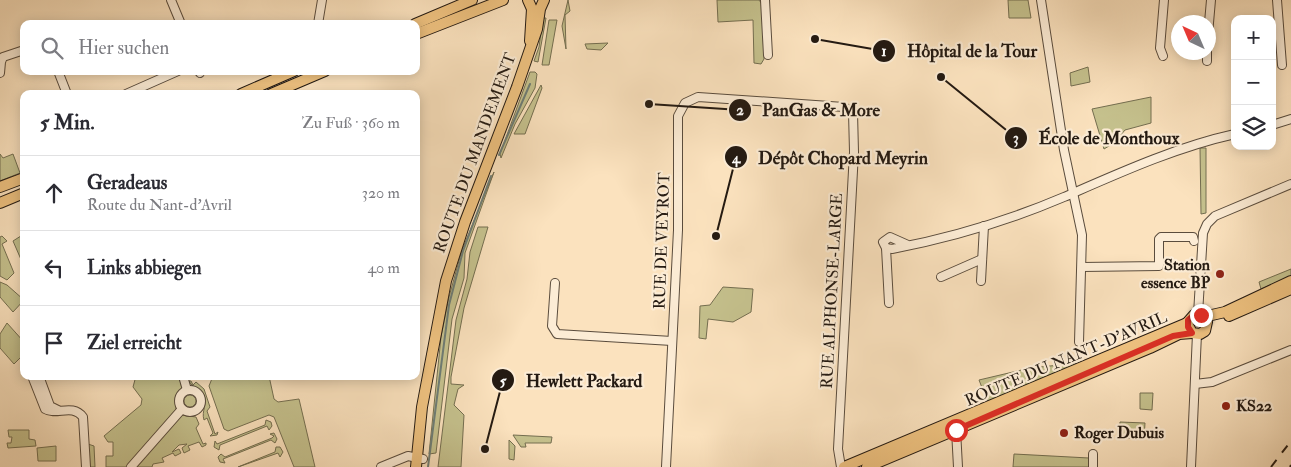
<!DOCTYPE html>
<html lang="de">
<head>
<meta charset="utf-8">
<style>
	body { margin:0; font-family:"IM FELL Double Pica",serif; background:#f7f7f7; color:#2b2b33 }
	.controls { position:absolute; right:15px; top:15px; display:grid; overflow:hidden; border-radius:10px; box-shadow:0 2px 12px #0003 }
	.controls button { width:45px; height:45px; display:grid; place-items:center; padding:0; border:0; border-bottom:1px solid #e1e1e2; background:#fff; color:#2b2b33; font:25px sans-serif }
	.compass { position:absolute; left:1171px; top:15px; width:45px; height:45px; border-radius:50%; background:#fff; box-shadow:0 2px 12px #0003; rotate:316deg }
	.stop { position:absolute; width:15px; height:15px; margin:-11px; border:4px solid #d93025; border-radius:50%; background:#fff }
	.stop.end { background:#d93025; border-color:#fff; box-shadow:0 1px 5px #0008 }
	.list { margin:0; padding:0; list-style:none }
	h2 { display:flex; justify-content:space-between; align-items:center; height:65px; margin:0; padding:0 20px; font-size:21px }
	h2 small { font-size:16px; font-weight:400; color:#7c7c81 }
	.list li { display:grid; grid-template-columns:32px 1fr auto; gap:15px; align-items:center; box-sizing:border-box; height:75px; padding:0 20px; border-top:1px solid #e1e1e2 }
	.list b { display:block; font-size:19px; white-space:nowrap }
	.list p { margin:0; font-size:16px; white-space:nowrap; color:#7c7c81 }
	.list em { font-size:16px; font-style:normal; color:#7c7c81 }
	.icon { flex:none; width:28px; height:28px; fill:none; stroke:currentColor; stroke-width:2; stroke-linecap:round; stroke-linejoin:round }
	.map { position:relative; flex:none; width:1291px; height:467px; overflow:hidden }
	.search { position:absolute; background:#fff; box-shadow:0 2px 12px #0003; left:20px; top:20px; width:400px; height:55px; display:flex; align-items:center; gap:12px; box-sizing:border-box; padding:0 18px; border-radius:10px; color:#7c7c81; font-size:19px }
	.panel { position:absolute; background:#fff; box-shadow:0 2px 12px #0003; left:20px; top:90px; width:400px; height:290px; border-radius:10px }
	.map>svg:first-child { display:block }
</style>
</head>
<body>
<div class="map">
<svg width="1291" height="467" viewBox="0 0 1291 467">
	<rect width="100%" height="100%" fill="#fbe2be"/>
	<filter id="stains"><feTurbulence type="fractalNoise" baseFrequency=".004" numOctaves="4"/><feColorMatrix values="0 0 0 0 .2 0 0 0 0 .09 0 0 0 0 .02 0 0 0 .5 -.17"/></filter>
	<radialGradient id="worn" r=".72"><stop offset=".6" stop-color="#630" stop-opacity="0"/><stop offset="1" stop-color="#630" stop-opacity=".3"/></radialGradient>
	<g fill="#c5c18d" stroke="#746e50">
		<path d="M568,0L570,11L565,15L566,49L562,26Z"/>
		<path d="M717,0H759L762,4L764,59L761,64L754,63L753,20L718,22Z"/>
		<path d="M1008,0H1028L1031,18H1009Z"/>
		<path d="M543,18H546L538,62L534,61L539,47Z"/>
		<path d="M549,20H557L549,65H542Z"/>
		<path d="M608,43L601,50L587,49L585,44Z"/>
		<path d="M1088,67L1090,82L1071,86L1070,73Z"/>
		<path d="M530,72H535L537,74L535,88L515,124L501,158L500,154Z"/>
		<path d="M541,85L542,88L525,134H514Z"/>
		<path d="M1151,97V123L1125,130L1114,143L1104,149L1092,109Z"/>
		<path d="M1206,148V213L1201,214L1200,148Z"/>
		<path d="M0,154L3,158L13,154L20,173L0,181Z"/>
		<path d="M494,172L465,253L464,278L452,319L436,453L429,454L441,337L449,297L462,250Z"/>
		<path d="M478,227H488L464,308L451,377V384L464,385L458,389L454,405L464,415L461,467H438L456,320L467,279L470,252Z"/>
		<path d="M24,234V264H23L13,241Z"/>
		<path d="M2,236L7,241L2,244L14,273L7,280L0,276V237Z"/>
		<path d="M1291,269V276L1261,289L1259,282Z"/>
		<path d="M0,282L7,285L24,300L13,312L0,297Z"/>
		<path d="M723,287L753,289L751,312L733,322L708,319L706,339L699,338L700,306L710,305Z"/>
		<path d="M7,323L24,342V354L14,364L0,348V334Z"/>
		<path d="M1080,363L988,403L979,380L1030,368Z"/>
		<path d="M136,376H179L182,388L176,398V410L126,467H106V456H113V442H108L104,436L141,405L142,399L133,387Z"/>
		<path d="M213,376H269L274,399L278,402L299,399L315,467H294L274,417L269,415L228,431L224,429L209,386Z"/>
		<path d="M189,381H191L193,385L196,382L204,389L210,407L207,411L215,434L218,432L217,435L210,436L213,433L207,418L204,420C201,411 208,404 204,395C200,388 192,388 189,381Z"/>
		<path d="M1140,393H1153L1152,410L1140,409Z"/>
		<circle cx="190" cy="401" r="6"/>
		<path d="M181,415L196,417L199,424L196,428L203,444L206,443V445L202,447L199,442L188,446L190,450L184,453L182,448L187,444L179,445L172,452L179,449L181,453L175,456L173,453L162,458L164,462L153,464L152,467H134Z"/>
		<path d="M266,420L271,422L272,426L269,430L267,426L220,445L219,450L214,447L215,441L217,444L265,425Z"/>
		<path d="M1120,422L1145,423L1144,439L1119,438Z"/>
		<path d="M8,430H29V439L35,440L36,446L8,448L7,443H11L12,437H9Z"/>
		<path d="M274,433L277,439L275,443L271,440L223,459L225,463L220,462L218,457L221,454L225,457L272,438L274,436L270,434Z"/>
		<path d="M513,435L552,437L551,443H525L526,447H521Z"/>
		<path d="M509,440L515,446L514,460L509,459Z"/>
		<path d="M88,444L94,446L95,467H89Z"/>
		<path d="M56,446V461H38L37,448Z"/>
		<path d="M276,447H280L283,452L280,457L278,453L238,467L275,452Z"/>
		<path d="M1014,454L1089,458V467H1013Z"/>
	</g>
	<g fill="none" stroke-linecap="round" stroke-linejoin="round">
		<g stroke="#6e7c74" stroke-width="2">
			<path d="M499,155L530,84"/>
			<path d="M428,467L449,305L463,251L491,176"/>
		</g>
		<g stroke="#5a4c3d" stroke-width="10">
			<g id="minor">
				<path d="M171,0L181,24"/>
				<path d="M765,0L768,55"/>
				<path d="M1041,0L1064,150L1082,235L1079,342"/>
				<path d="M1277,0L1282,65"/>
				<path d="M318,24L322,0"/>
				<path d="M1208,34L1211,0"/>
				<path d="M1163,56L1160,48L1164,0"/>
				<path d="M1207,61V52"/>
				<path d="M58,71L67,94"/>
				<path d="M199,71L200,73"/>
				<path d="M0,73L1,62L3,57L24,50"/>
				<path d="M126,94L178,71"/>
				<path d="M1272,125L1291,119"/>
				<path d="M908,245L890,237L883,242L886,248L892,249C950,238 1010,220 1064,197C1119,173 1176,147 1235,134"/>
				<path d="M886,248L889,303"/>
				<path d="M1082,267L1159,266V239L1161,237H1193L1194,241"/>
				<path d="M941,277L982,259"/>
				<path d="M981,281L984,226"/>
				<path d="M555,283L552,326L557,334L672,341"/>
				<path d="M1198,314L1203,233L1207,224L1215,216L1291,184"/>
				<path d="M32,376L45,409C57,416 72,403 83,417L86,467"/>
				<path d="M39,376L50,406L58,410"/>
				<path d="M183,376L187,390"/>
				<path d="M1195,384L1212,382L1291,350"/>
				<circle cx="190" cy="401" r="11"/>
				<path d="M956,430L958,467"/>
				<path d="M131,467L182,409"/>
				<path d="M381,467L408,456L423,459"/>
				<path d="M666,467L678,230V116L685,103L698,97L844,107L853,112L854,152L838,449L841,467"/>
				<path d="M1093,467V454"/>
				<path d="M1191,467L1197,334"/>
			</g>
		</g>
		<g stroke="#241a12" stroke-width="12">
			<g id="major">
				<path d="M528,0L532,9L530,41"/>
				<path d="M415,24L472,0"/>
				<path d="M416,34L503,0"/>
				<path d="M241,94L294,71"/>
				<path d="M271,94L325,71"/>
				<path d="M0,187L24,178"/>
				<path d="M0,203L24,193"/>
				<path d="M1229,316L1291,289"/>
				<path d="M1203,317L1207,322L1205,331L1200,334L1192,333L1187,323L1194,315L1203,317L1225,312L1291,281"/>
				<path d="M416,467L422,407L446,281L465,222L517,87L537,29L540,9L544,0"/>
				<path d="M844,467L1187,323"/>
				<path d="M867,467L1150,348L1179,334L1192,333"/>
			</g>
		</g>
		<use href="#minor" stroke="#fcecd5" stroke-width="8"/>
		<use href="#major" stroke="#eec17f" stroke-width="10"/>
		<g stroke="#241a12" stroke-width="2" stroke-dasharray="9 9" stroke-linecap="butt">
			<path d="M1271,467L1291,441"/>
			<path d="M1290,467L1291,465"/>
		</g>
	</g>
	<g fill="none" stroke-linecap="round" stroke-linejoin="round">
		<path stroke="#d93025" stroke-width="6" d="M956,430L1173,336L1192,333L1188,327V320L1194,315H1201"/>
	</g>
	<g fill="#8f2418" stroke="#fcecd5" stroke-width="2">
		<circle cx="1220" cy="274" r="5"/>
		<circle cx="1226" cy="406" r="5"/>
		<circle cx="1064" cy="433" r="5"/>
	</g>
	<g text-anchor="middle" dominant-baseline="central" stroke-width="4.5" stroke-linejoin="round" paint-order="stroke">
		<g font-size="16" fill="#241a12" stroke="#fcecd5">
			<text transform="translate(475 153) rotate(-70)">ROUTE DU MANDEMENT</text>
			<text transform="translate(662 241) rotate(-88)">RUE DE VEYROT</text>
			<text transform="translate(832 291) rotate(-87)">RUE ALPHONSE-LARGE</text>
			<text transform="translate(1066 359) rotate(-23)">ROUTE DU NANT-D'AVRIL</text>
		</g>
		<g font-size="16" font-weight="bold" fill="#241a12" stroke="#fcecd5" text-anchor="start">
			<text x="1210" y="265" text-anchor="end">Station<tspan x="1210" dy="18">essence BP</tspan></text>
			<text x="1236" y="406">KS22</text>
			<text x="1074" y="433">Roger Dubuis</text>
		</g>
	</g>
	<path fill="none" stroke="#241a12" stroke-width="2" d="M815 39L884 51M649 104L740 110M941 77L1016 138M716 236L736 157M485 449L503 380"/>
	<g fill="#241a12" stroke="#fcecd5" stroke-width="2">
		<circle cx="815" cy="39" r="5"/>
		<circle cx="649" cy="104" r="5"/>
		<circle cx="941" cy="77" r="5"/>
		<circle cx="716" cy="236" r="5"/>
		<circle cx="485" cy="449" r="5"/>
		<circle cx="884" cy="51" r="12"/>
		<circle cx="740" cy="110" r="12"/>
		<circle cx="1016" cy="138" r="12"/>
		<circle cx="736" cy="157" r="12"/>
		<circle cx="503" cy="380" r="12"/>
	</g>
	<g font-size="15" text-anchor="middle" font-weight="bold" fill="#fff">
		<text x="884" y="56">1</text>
		<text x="740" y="115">2</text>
		<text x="1016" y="143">3</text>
		<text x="736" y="163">4</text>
		<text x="503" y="386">5</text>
	</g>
	<g font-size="18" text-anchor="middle" font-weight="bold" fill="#241a12" stroke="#fcecd5" stroke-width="4.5" stroke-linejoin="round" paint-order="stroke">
		<text x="972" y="57">Hôpital de la Tour</text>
		<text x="821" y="116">PanGas &amp; More</text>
		<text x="1109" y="144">École de Monthoux</text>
		<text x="843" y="164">Dépôt Chopard Meyrin</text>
		<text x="584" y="387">Hewlett Packard</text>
	</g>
	<rect width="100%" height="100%" filter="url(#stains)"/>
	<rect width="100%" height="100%" fill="url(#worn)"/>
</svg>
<div class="controls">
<button>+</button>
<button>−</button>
<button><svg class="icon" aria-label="layers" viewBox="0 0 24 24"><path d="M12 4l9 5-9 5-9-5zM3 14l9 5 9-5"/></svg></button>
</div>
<svg class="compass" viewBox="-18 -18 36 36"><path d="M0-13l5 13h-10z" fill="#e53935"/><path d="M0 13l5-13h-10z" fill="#7c7c81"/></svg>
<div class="stop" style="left:956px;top:430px"></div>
<div class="stop end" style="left:1201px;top:315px"></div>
<div class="search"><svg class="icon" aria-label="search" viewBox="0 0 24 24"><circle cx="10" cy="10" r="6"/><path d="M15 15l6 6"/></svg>Hier suchen</div>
<section class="panel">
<h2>5 Min.<small>Zu Fuß · 360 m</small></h2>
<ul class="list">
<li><svg class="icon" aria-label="ahead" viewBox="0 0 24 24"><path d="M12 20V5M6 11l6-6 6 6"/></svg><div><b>Geradeaus</b><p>Route du Nant-d'Avril</p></div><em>320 m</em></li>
<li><svg class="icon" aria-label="left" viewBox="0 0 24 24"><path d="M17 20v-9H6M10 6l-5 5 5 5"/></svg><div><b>Links abbiegen</b></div><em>40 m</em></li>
<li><svg class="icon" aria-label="arrive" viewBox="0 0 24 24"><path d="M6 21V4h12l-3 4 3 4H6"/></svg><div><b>Ziel erreicht</b></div></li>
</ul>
</section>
</div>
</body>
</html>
